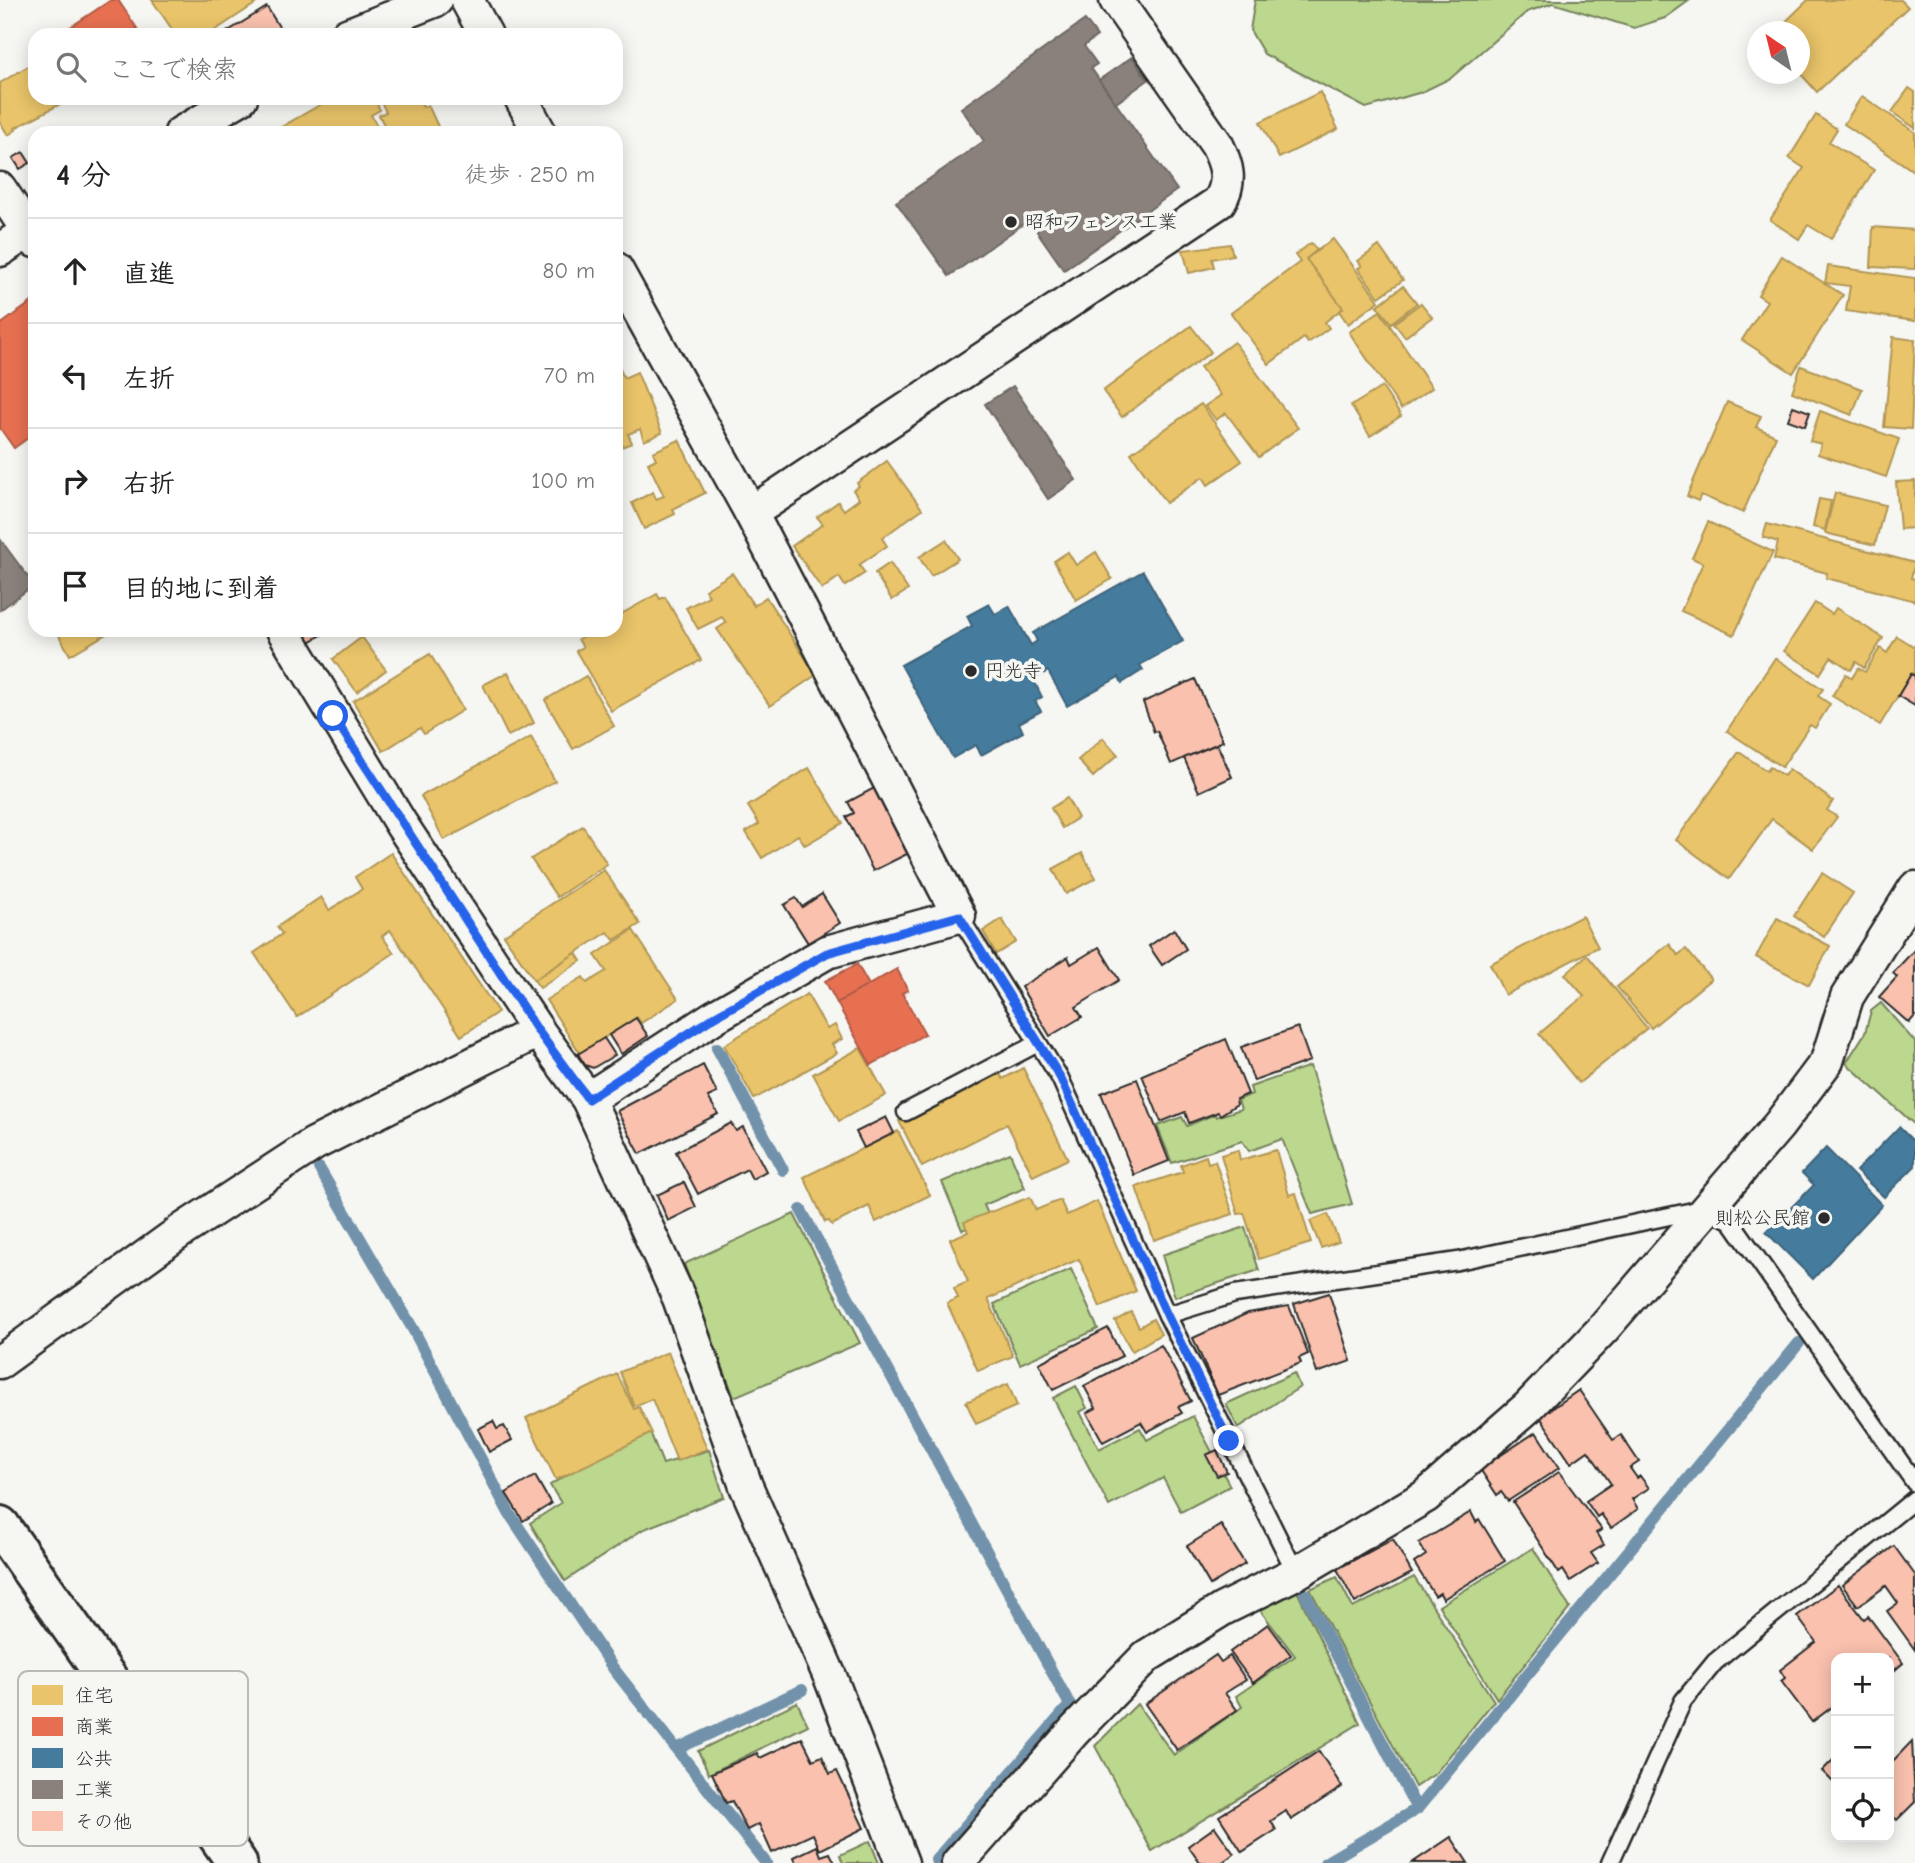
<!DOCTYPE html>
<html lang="ja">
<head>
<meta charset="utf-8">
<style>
	body { margin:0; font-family:"Comic Neue","Klee One",sans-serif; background:#f2f2f2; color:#222 }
	.controls { position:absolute; right:21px; bottom:21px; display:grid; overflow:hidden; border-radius:14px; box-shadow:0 4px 18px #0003 }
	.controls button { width:63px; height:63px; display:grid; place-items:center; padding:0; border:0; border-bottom:2px solid #e0e0e0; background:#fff; color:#222; font:35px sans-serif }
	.compass { position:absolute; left:1747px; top:21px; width:63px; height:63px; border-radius:50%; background:#fff; box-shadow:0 4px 18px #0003; rotate:325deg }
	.stop { position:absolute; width:21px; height:21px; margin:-16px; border:5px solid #2563eb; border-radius:50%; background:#fff }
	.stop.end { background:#2563eb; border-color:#fff; box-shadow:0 2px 7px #0008 }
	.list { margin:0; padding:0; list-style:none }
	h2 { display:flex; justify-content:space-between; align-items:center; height:91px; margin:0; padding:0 28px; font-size:30px }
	h2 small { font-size:23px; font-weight:400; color:#767676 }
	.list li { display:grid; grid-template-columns:46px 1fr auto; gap:21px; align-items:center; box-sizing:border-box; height:105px; padding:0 28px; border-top:2px solid #e0e0e0 }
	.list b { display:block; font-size:26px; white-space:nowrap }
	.list em { font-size:23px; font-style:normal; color:#767676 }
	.icon { flex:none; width:38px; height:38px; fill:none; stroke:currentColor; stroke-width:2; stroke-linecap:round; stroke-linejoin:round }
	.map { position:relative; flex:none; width:1915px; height:1863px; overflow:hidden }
	.search { position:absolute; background:#fff; box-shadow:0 4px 18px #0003; left:28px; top:28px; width:595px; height:77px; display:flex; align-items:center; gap:18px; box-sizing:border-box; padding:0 24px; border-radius:21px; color:#767676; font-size:26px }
	.panel { position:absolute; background:#fff; box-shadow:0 4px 18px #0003; left:28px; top:126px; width:595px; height:511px; border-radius:21px }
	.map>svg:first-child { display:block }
</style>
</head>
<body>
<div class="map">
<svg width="1915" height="1863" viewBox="0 0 1915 1863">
	<rect width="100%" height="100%" fill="#f6f6f2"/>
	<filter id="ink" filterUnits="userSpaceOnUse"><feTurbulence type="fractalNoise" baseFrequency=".0143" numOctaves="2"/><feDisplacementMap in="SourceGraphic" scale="14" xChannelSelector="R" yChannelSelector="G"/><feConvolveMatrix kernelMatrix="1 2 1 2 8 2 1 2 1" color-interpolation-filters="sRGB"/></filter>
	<g filter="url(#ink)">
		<g fill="#bcd78e" stroke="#74815c" stroke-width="2">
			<path d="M1255,0H1690L1665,18L1634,28L1553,3L1527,12L1451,78L1422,92L1366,108L1264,54L1250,30Z"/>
			<path d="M1881,1003L1915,1042V1125L1846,1063L1865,1033L1871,1011Z"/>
			<path d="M1310,1066L1352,1204L1312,1214L1282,1139L1249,1151L1242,1141L1172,1163L1157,1126L1182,1117L1187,1126L1215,1114L1216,1117L1241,1109L1238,1100L1252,1094L1250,1087Z"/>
			<path d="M1010,1153L1025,1188L984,1205L990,1219L962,1230L942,1182Z"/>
			<path d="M794,1214L860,1343L734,1397L684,1264Z"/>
			<path d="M1245,1227L1259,1270L1175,1297L1162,1255Z"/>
			<path d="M1071,1269L1098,1329L1020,1364L994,1304Z"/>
			<path d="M1294,1373L1300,1387L1238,1428L1226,1404Z"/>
			<path d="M1076,1386L1087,1408L1080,1412L1099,1449L1140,1428L1147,1440L1193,1416L1230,1486L1181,1512L1163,1478L1109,1506L1053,1398Z"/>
			<path d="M648,1427L663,1464L709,1450L724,1497L642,1530L565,1581L530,1523L561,1503L550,1485Z"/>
			<path d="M1533,1548L1570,1608L1497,1699L1439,1606Z"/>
			<path d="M1337,1577L1353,1608L1414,1577L1494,1701L1435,1774L1415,1787L1310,1589Z"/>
			<path d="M1297,1591L1360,1723L1152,1851L1095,1746L1137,1704L1174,1755L1242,1707L1236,1696L1295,1656L1260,1610Z"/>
			<path d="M797,1702L808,1725L709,1774L698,1751Z"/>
			<path d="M870,1841L879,1863H843L840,1855Z"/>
		</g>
		<g fill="#e9c46a" stroke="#b09657" stroke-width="2">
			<path d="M152,0H261L208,35H176Z"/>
			<path d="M1808,0H1901L1908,7L1817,92L1800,73V32H1775Z"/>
			<path d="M35,62V98H62L64,102L15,128L16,130L8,135L0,122V83Z"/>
			<path d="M1909,88L1915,92V128L1892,112Z"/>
			<path d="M1320,92L1338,129L1279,158L1260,122Z"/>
			<path d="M1862,96L1915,132V172L1844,124Z"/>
			<path d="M322,98H374L380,110L371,115L381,133H280L278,129L325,102Z"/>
			<path d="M379,98H419L423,107L428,105L441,133H388L379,115L386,112Z"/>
			<path d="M1816,115L1837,129L1829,142L1874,170L1831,239L1808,225L1799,239L1770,220L1804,168L1789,158Z"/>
			<path d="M1873,227L1915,230V269L1871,267Z"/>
			<path d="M1333,239L1379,301L1348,324L1339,311L1343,308L1306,259Z"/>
			<path d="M1311,243L1317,250L1306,259L1343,308L1325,322L1329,328L1308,343L1304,338L1269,364L1231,313L1300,262L1295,255Z"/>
			<path d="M1230,244L1233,255L1212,259L1214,267L1189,273L1183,250Z"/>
			<path d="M1379,246L1403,280L1379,297L1358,268L1362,266L1358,261Z"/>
			<path d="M1782,256L1843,295L1793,373L1742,340L1767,301L1758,295Z"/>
			<path d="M1828,266L1915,278V321L1846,311L1850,286L1825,283Z"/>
			<path d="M1403,286L1417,303L1391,323L1377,306Z"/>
			<path d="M1421,303L1432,317L1405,337L1394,323Z"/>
			<path d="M1380,311L1432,388L1401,409L1349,332Z"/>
			<path d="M1191,326L1211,352L1122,417L1103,391Z"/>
			<path d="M1893,337L1915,340L1911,429L1884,427Z"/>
			<path d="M1234,342L1298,428L1259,457L1226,413L1216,420L1205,406L1221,395L1200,367Z"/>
			<path d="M1801,366L1862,389L1852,415L1792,392Z"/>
			<path d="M619,367L624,378L637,372L662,433L644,441L640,429L628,434L632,443L616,449V368Z"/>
			<path d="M1382,387L1401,416L1370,436L1351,406Z"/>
			<path d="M1727,402L1761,416L1756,427L1776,436L1743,513L1701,495L1698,501L1687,496Z"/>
			<path d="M1201,404L1242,461L1208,485L1203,477L1166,503L1131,453Z"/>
			<path d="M1820,411L1899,439L1886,477L1818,454L1821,444L1810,441Z"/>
			<path d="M679,440L705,493L673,509L675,514L644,529L632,503L653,492L656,499L664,496L648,463L656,459L653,452Z"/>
			<path d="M887,461L922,509L882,538L887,546L859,565L865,573L845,586L839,577L822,589L792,546L823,524L817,517L838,502L844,510L859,499L853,490L859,486L857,483Z"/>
			<path d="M1915,481V528L1900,529L1896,482Z"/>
			<path d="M1835,493L1885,505L1875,545L1825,533Z"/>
			<path d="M1819,499L1831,501L1825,530L1813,527Z"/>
			<path d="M1708,522L1773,552L1734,635L1681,611L1703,563L1692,558Z"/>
			<path d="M1767,524L1915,563L1911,578L1915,579V601L1826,578L1827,573L1774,559L1778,542L1763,537Z"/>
			<path d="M946,540L958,559L931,576L919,557Z"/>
			<path d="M1068,552L1076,565L1096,552L1112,579L1076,600L1054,561Z"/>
			<path d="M890,563L908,590L892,600L875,573Z"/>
			<path d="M732,573L754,606L766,597L816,675L770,706L717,629L726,623L722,617L698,629L686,608L709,596L705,590Z"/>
			<path d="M657,594L660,599L665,597L701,660L611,711L576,651L583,647L578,639L594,630H616V617Z"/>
			<path d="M1815,603L1832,614L1836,608L1883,638L1864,668L1856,662L1851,670L1831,657L1820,674L1784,651Z"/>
			<path d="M56,630H113L70,655Z"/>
			<path d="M1897,636L1915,647V674L1912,673L1880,725L1832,696L1846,674L1852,678L1858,668L1865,672L1880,648L1887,653Z"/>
			<path d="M362,637L386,670L357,692L333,659Z"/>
			<path d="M430,654L463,710L424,734L420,728L383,751L353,701Z"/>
			<path d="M1775,658L1823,689L1818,696L1830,704L1815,728L1810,725L1782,767L1727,731Z"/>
			<path d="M508,672L534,723L508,736L483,685Z"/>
			<path d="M586,676L614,726L573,749L545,700Z"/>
			<path d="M531,737L555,781L444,840L421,796Z"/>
			<path d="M1103,738L1118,755L1093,777L1078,760Z"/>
			<path d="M1739,752L1767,771L1770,767L1784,776L1789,769L1833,801L1827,810L1837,817L1813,849L1772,819L1729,879L1676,840Z"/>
			<path d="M809,768L843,823L805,845L798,835L762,858L746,832L759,824L748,806Z"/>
			<path d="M1067,798L1078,818L1062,828L1051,808Z"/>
			<path d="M583,826L607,864L557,897L531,859Z"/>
			<path d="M391,853L498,1012L461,1036L390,930L382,936L394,953L297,1017L254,953L282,934L277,927L321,897L329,910L362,889L355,877Z"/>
			<path d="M1082,853L1096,878L1066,894L1053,869Z"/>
			<path d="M604,870L640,924L614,940L608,932L534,980L504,935Z"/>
			<path d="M1822,873L1853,893L1824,937L1794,916Z"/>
			<path d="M1582,916L1598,947L1505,995L1490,964Z"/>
			<path d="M1777,918L1830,946L1809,985L1756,957Z"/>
			<path d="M1002,919L1016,942L996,954L983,931Z"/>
			<path d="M633,930L678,999L641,1023L637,1017L580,1053L546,1000L583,977L587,983L606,971L595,955Z"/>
			<path d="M1669,944L1678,955L1686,949L1711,979L1651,1028L1617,987Z"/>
			<path d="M576,953L581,961L540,988L534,980Z"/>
			<path d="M1587,955L1647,1028L1579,1083L1539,1034L1584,996L1565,974Z"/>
			<path d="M807,994L827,1029L835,1025L842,1039L832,1044L837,1053L754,1099L724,1045Z"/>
			<path d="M860,1048L886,1095L839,1121L813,1074Z"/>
			<path d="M1023,1068L1068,1159L1033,1176L1007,1124L922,1167L899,1121L998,1070L1003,1079Z"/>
			<path d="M898,1131L930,1195L876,1222L869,1206L832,1225L829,1221L825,1222L804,1177Z"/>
			<path d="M1238,1150L1240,1160L1276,1150L1289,1195L1296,1193L1311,1243L1259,1259L1244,1213L1238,1214L1221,1155Z"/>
			<path d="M1206,1156L1208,1163L1215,1161L1233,1214L1154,1240L1136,1187L1183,1172L1181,1165Z"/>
			<path d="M1030,1197L1036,1210L1060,1200L1067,1215L1097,1201L1136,1291L1100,1307L1079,1259L988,1299L1013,1356L978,1371L947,1303L958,1298L954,1288L968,1282L950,1239L968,1232L964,1222Z"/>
			<path d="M1328,1214L1339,1242L1321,1248L1310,1221Z"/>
			<path d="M1131,1312L1139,1327L1153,1319L1161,1334L1132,1351L1115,1321Z"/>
			<path d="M668,1352L707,1449L677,1461L652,1399L634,1406L620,1372Z"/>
			<path d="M617,1374L634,1409L639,1407L652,1433L556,1480L526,1418Z"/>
			<path d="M1008,1384L1017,1406L976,1424L966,1402Z"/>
		</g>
		<g fill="#e76f51" stroke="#af5b46" stroke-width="2">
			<path d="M111,0H118L138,30L130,35H74L69,28Z"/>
			<path d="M32,302L35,306V433L14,448L0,428V325Z"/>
			<path d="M857,964L869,985L837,1003L825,981Z"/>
			<path d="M897,969L908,990L902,993L925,1034L871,1065L837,1003Z"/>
		</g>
		<g fill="#457b9d" stroke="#3d637b" stroke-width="2">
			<path d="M1143,571L1183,641L1140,665L1143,670L1122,683L1119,677L1067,706L1048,671L1033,679L1042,697L1035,701L1041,711L1019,723L1023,732L981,755L976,745L953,758L901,665L972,626L967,616L989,604L995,614L1009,606L1031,645L1037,641L1033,633Z"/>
			<path d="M1899,1127L1915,1143V1166L1884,1197L1856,1171Z"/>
			<path d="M1826,1148L1882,1205L1813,1279L1766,1232L1814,1185L1802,1173Z"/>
		</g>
		<g fill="#8a817c" stroke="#6e6764" stroke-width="2">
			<path d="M1085,20L1097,36L1084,46L1097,64L1091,68L1177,190L1064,270L1029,220L949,276L896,202L984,141L961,108Z"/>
			<path d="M1132,57L1148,80L1116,103L1099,80Z"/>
			<path d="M1013,386L1076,480L1048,499L985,404Z"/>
			<path d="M0,539L34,585L0,610Z"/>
		</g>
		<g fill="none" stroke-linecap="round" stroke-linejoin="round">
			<g stroke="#7192aa" stroke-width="12">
				<path d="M717,1048L783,1170"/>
				<path d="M319,1168L413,1329L509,1513L613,1668L766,1863"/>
				<path d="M801,1210L1070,1705L936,1860"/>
				<path d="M1305,1594L1417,1809"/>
				<path d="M677,1749L802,1690"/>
				<path d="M1325,1863L1417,1809L1799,1343"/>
			</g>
		</g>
		<g fill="#f9c1ae" stroke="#2b2b2b" stroke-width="2">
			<path d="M267,7L284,35H222Z"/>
			<path d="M23,152L30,163L20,169L13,158Z"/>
			<path d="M1793,406L1810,412L1805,426L1788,420Z"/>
			<path d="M300,630H330L306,644Z"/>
			<path d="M1911,674L1915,676V706L1898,696Z"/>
			<path d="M1195,679L1223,741L1171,764L1157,731L1154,732L1143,702Z"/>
			<path d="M1217,744L1232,777L1199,792L1184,758Z"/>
			<path d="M876,787L909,853L873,871L846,817L854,813L848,802Z"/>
			<path d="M822,894L840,923L808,943L784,905L796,898L802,907Z"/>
			<path d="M1174,929L1186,949L1162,965L1149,946Z"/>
			<path d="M1099,947L1119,980L1076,1007L1082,1017L1050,1036L1021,987L1068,957L1071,964Z"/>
			<path d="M1915,949V1016L1909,1023L1879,997L1897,977L1893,973Z"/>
			<path d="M636,1018L648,1036L621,1054L609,1035Z"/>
			<path d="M1298,1027L1310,1061L1254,1081L1241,1047Z"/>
			<path d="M604,1038L615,1055L593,1068L585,1065L578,1054Z"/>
			<path d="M1226,1039L1248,1094L1236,1099L1237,1104L1220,1115L1218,1112L1189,1123L1185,1112L1161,1122L1142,1075Z"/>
			<path d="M703,1065L717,1093L708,1097L718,1114L640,1154L617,1111Z"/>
			<path d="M1137,1079L1169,1161L1134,1175L1101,1093Z"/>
			<path d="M886,1117L894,1133L864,1148L856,1132Z"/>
			<path d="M731,1123L736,1131L743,1127L766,1171L752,1179L747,1169L698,1194L676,1152Z"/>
			<path d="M684,1182L696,1207L668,1221L657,1195Z"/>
			<path d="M1329,1293L1351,1361L1317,1373L1294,1304Z"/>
			<path d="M1289,1306L1308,1354L1299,1358L1301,1363L1218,1395L1193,1338L1248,1313Z"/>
			<path d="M1108,1328L1122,1356L1053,1390L1039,1363Z"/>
			<path d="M1161,1345L1191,1401L1178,1407L1182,1413L1147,1432L1141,1422L1103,1442L1087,1413L1096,1408L1084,1386Z"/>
			<path d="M1579,1390L1613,1440L1621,1435L1639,1462L1630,1468L1637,1478L1640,1476L1649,1488L1632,1499L1638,1509L1611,1528L1601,1514L1597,1517L1586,1501L1611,1484L1588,1451L1571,1463L1540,1417Z"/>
			<path d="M493,1421L497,1429L504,1426L512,1440L489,1452L478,1429Z"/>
			<path d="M1536,1432L1559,1468L1508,1501L1501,1492L1497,1495L1480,1469Z"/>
			<path d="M1217,1450L1227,1472L1217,1476L1206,1455Z"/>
			<path d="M1559,1472L1602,1530L1596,1533L1604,1545L1591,1553L1598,1563L1570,1581L1563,1570L1559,1573L1513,1502Z"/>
			<path d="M535,1476L551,1504L523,1521L506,1493Z"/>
			<path d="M1471,1512L1476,1522L1479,1519L1505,1561L1443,1599L1440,1593L1435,1596L1414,1563L1426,1555L1419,1543Z"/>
			<path d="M1221,1525L1245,1564L1210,1585L1187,1546Z"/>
			<path d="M1393,1539L1412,1573L1355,1603L1337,1569Z"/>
			<path d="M1894,1546L1915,1575V1650L1887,1611L1898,1603L1886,1586L1858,1606L1842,1585Z"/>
			<path d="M1838,1585L1864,1619L1868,1616L1903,1663L1889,1675V1658H1836V1704L1812,1722L1781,1681L1785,1678L1780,1670L1816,1642L1797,1616Z"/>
			<path d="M1268,1624L1291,1655L1253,1683L1230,1652Z"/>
			<path d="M1216,1655L1221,1662L1230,1656L1246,1680L1225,1693L1237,1710L1177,1750L1145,1704Z"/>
			<path d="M802,1738L813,1760L822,1756L830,1774L837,1771L864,1828L820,1850L813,1834L772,1853L759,1824L747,1830L732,1801L726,1803L712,1773L757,1753L760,1758Z"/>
			<path d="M1912,1741L1915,1802L1897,1820L1889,1813V1765Z"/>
			<path d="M1319,1751L1342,1787L1291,1820L1286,1811L1271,1821L1276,1830L1242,1852L1219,1816Z"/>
			<path d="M1836,1757V1785L1822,1771Z"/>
			<path d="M1215,1827L1234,1854L1221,1863H1200L1188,1846Z"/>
			<path d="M1451,1837L1468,1863H1412Z"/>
			<path d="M817,1846L821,1856L830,1853L835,1863H796L794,1857Z"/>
		</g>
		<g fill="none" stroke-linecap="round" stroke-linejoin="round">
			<g stroke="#2b2b2b" stroke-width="21">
				<g id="service">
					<path d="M959,916L1060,1078L1167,1315L1296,1573"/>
					<path d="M906,1112L1038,1043"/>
					<path d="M1167,1315L1235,1294L1458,1261L1707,1208L1731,1221L1915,1483"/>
					<path d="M1610,1863L1683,1701L1715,1662L1915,1499"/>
				</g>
			</g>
			<g stroke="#2b2b2b" stroke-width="37">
				<g id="minor">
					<path d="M467,0L486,35"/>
					<path d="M347,35L436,0"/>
					<path d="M521,98L540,133"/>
					<path d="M181,133L241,98"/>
					<path d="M0,189L35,241"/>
					<path d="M0,250L35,227"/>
					<path d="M751,513L1219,202C1232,182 1227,165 1217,145L1116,0"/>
					<path d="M283,630L401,824L538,1031L588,1099L679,1298L746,1486L831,1679L902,1863"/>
					<path d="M588,1099L714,1017L827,952L959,916L751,513L616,269"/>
					<path d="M0,1362L181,1231L314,1144L538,1031"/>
					<path d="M958,1863L1075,1730L1147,1656L1223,1609L1296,1573L1426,1496L1528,1407L1603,1329L1779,1125L1827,1061L1847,997L1915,888"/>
				</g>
			</g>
			<g stroke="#2b2b2b" stroke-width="44">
				<path id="secondary" d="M0,1526L237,1863"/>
			</g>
			<use href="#service" stroke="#f6f6f2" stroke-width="16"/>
			<use href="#minor" stroke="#f6f6f2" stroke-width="32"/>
			<use href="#secondary" stroke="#f6f6f2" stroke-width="38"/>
		</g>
	</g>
	<g fill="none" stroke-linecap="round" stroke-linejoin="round" filter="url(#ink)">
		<path stroke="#2563eb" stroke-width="9" d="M333,716L538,1031L588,1099L714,1017L827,953L959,916L1060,1077L1167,1315L1229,1441"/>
	</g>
	<g fill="#2b2b2b" stroke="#f6f6f2" stroke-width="2.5">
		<circle cx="1011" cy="222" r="7"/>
		<circle cx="971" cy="671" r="7"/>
		<circle cx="1824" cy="1218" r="7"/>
	</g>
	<g text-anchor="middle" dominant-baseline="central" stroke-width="7" stroke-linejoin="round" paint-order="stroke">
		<g font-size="19" fill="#2b2b2b" stroke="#f6f6f2" text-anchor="start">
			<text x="1025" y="222">昭和フェンス工業</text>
			<text x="985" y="671">円光寺</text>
			<text x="1810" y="1218" text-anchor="end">則松公民館</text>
		</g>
	</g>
	<rect x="18" y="1671" width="230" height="175" rx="10" fill="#f6f6f2" stroke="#b9b9b6" stroke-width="2"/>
	<rect x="32" y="1685" width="31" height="20" fill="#e9c46a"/>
	<rect x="32" y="1717" width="31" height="19" fill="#e76f51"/>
	<rect x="32" y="1748" width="31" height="20" fill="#457b9d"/>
	<rect x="32" y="1780" width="31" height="19" fill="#8a817c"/>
	<rect x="32" y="1811" width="31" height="20" fill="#f9c1ae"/>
	<g font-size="19" fill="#2b2b2b">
		<text x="75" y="1702">住宅</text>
		<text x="75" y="1733">商業</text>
		<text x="75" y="1765">公共</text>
		<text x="75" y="1796">工業</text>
		<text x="75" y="1828">その他</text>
	</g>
</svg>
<div class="controls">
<button>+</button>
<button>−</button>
<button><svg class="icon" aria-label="locate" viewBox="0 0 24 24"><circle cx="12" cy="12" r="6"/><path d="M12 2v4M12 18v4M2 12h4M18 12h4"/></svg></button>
</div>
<svg class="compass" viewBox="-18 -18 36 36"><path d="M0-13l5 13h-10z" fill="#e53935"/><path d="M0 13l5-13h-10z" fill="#767676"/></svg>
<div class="stop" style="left:333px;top:716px"></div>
<div class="stop end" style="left:1229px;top:1441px"></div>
<div class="search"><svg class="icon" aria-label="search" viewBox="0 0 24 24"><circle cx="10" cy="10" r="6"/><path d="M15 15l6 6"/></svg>ここで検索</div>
<section class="panel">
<h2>4 分<small>徒歩 · 250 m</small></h2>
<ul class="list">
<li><svg class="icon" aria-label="ahead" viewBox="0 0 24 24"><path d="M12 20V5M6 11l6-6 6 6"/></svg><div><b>直進</b></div><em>80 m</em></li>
<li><svg class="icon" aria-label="left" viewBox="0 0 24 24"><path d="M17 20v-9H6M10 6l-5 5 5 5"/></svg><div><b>左折</b></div><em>70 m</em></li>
<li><svg class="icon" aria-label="right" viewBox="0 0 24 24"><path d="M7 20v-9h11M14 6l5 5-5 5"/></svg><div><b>右折</b></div><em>100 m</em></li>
<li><svg class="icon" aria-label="arrive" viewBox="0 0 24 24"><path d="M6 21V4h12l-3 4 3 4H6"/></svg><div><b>目的地に到着</b></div></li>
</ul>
</section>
</div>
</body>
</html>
